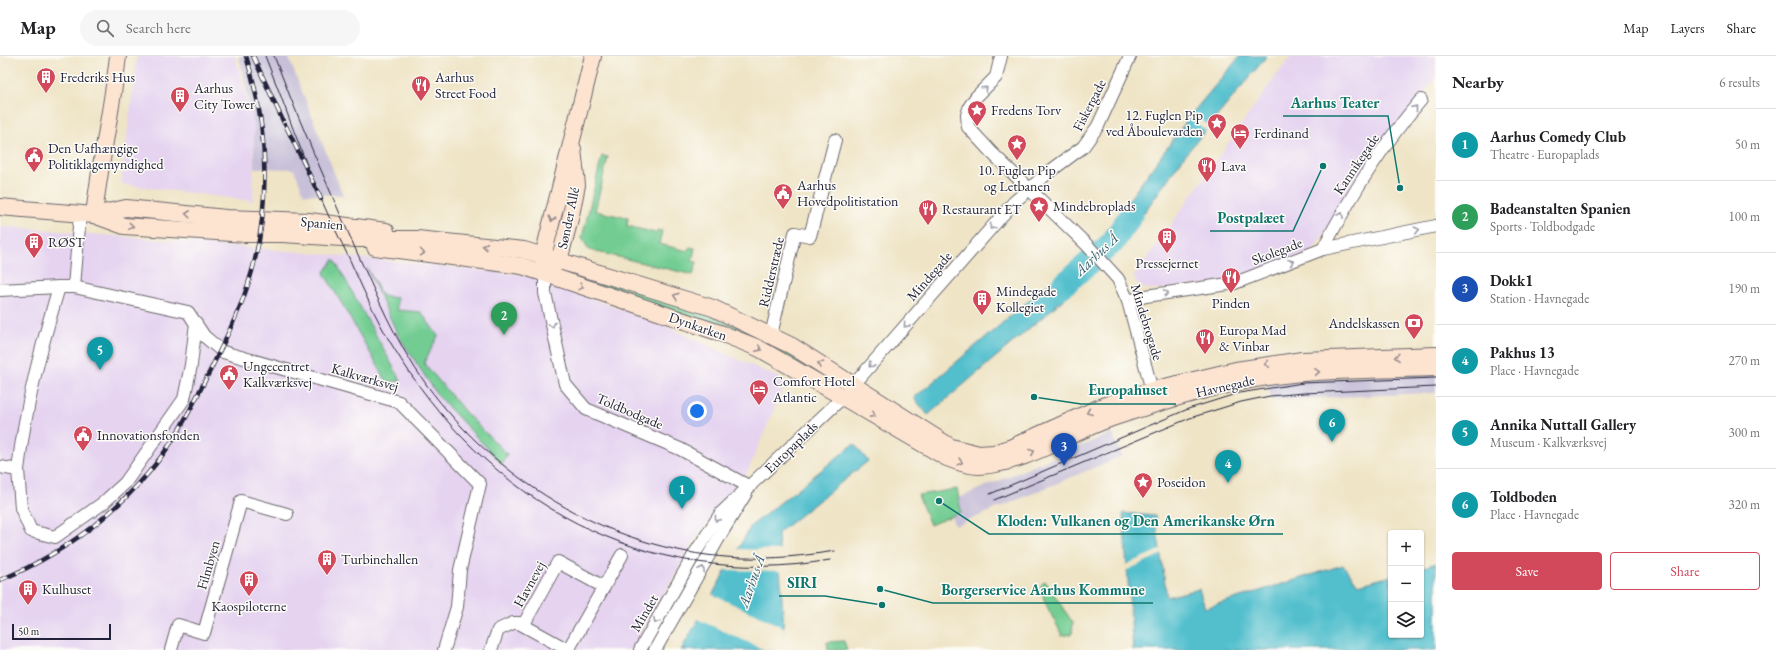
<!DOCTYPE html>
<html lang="en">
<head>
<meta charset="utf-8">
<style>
	body { margin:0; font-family:"EB Garamond",serif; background:#f6f6f6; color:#202124 }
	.controls { position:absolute; right:12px; bottom:12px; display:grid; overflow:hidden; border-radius:4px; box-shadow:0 1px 3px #0004 }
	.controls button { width:36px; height:36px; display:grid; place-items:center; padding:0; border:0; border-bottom:1px solid #e0e0e0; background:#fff; color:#202124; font:20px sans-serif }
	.scale { position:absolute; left:12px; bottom:10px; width:99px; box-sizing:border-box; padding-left:4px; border:2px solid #22223b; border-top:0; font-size:11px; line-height:14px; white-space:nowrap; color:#22223b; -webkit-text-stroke:3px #fdfcf7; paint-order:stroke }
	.you { position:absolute; left:697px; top:355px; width:14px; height:14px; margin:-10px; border:3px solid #fff; border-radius:50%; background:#1a73e8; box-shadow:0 0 0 6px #1a73e833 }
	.badge { display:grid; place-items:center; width:26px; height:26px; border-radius:50%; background:#d1495b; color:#fff; font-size:13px; font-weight:700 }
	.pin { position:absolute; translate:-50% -33px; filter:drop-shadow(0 1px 2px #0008) }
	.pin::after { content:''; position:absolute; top:21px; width:14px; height:12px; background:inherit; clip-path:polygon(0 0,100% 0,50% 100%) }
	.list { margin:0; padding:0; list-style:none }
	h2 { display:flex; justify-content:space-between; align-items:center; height:52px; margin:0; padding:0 16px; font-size:17px }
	h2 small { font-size:13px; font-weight:400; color:#757577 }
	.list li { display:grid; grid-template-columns:26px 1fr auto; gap:12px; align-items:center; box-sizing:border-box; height:72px; padding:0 16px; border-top:1px solid #e0e0e0 }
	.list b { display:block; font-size:15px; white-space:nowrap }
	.list p { margin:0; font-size:13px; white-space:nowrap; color:#757577 }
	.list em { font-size:13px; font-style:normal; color:#757577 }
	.actions { display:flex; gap:8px; padding:12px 16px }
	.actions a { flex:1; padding:9px 0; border:1px solid #d1495b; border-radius:4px; text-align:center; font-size:14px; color:#d1495b }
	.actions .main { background:#d1495b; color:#fff }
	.icon { flex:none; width:22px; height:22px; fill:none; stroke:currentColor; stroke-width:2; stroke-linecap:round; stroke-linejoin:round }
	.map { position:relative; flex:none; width:1436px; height:594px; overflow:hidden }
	header { display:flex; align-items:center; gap:24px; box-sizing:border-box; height:56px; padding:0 20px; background:#fff; border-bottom:1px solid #e0e0e0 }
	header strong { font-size:19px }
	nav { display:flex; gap:22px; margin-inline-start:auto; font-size:14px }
	.search { width:280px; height:36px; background:#f6f6f6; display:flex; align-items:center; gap:10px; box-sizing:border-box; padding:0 14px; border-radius:22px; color:#757577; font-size:15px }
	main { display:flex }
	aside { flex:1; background:#fff }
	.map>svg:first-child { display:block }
</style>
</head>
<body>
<header>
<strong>Map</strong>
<div class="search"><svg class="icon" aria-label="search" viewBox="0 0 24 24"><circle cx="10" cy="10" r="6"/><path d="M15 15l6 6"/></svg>Search here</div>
<nav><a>Map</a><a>Layers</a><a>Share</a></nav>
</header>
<main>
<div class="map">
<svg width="1436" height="594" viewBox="0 0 1436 594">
	<rect width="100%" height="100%" fill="#fdfcf7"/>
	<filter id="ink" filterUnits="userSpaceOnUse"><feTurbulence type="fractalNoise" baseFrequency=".025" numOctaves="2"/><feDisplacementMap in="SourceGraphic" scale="8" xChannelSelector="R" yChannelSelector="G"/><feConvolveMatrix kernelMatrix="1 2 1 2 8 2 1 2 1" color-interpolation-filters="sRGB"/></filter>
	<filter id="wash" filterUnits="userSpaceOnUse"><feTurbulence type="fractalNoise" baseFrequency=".012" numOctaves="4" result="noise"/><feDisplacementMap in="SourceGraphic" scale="16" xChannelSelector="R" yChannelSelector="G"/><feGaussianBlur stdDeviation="0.9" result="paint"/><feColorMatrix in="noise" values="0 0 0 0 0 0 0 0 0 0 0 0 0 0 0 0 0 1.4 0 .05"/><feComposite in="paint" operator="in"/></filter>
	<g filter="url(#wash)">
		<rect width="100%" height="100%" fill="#efe4c6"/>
		<g fill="#e5d3f0">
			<path d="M137,0H235L254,68L253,145L121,128Z"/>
			<path d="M1292,0H1436V20L1311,196L1237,225L1154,234L1141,231L1133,222L1276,20Z"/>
			<path d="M0,170L322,198L527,219L665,270L786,325L746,419L694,485L632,594H0Z"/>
		</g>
		<g fill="#c7c0d8">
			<path d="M239,0H288L343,139L304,138L294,113L254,112V69Z"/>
			<path d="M1436,317V337H1427L1271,344L1267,326Z"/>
			<path d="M1112,377L1122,400L955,470L946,447Z"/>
		</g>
		<g fill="#73cd93" stroke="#4a7867">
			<path d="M602,100L608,101L595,155L628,162L627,170L656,177L657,174L662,175L659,188L688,195L690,191L695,192L692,205L697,206L693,219L589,194L582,182Z"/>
			<path d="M334,203L401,325L387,326L324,217Z"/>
			<path d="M367,212L382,240L397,242V254L421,256L438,280L424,307L466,357L507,398L502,408L438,340L398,279Z"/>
			<path d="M572,216L685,249L760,279L814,312L812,315L572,220Z"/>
			<path d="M957,433L961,456L930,469L918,439Z"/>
			<path d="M1045,525L1073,567L1072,578L1062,580C1055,562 1042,548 1041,529Z"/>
			<path d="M844,585L847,594H828L827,586Z"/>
		</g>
		<g fill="#53bfcd" stroke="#3a7084">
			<path d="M1240,0H1267L1186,98L1118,193L1104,178L1193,56Z"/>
			<path d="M1079,202L1093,218L928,359L914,342Z"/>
			<path d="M854,388L868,405L778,477L784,575L777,594H681L751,470Z"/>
			<path d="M1123,457L1155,460L1167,541L1199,533L1205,552L1343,509L1358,529L1391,520V579H1421V512L1436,507V594H1133Z"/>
		</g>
		<g fill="#efe4c6">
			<path d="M1191,57L1210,70L1207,75L1188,61Z"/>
			<path d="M736,493L780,494L782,515L724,514Z"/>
			<path d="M1162,493V498L1125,515V509Z"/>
			<path d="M711,538L785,572L779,594H765L697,563Z"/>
		</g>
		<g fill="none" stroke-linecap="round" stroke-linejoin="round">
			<path stroke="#53bfcd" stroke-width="24" d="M1061,231L1113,186L1131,159"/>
		</g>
	</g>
	<g filter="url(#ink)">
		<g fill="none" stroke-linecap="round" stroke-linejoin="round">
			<g stroke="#6a666c" stroke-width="14">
				<g id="street">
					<path d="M1001,0L996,21L976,41L970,50L967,59L968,71L991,96L1087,189L1118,223L1128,245L1154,342"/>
					<path d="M1323,193C1350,141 1382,89 1421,44"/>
					<path d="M545,217V237L565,328L586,353L680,393L750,431"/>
					<path d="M74,231L80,158"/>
					<path d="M0,234L59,231"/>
					<path d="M1128,245L1146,240L1235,227L1323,193L1436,170"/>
					<path d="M771,279L795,177L810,180L835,84"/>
					<path d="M0,411L18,414C25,351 41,292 59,231H74L188,256L204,280L223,296L399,346L480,428L460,514L457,551L444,594"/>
					<path d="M18,414L21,452L31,475L55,481L103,447L125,427L184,343L191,309L196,267"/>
					<path d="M524,568L558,506L604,531"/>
					<path d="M171,594L178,569L204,577L241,445L287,458"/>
					<path d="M491,594L498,574L513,567H519L568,594L622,499"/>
					<path d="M640,594L695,497L721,457L842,342L1014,146L1049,116L1083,91L1098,70L1130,0"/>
					<path d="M655,594L721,478L746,437"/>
				</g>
			</g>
			<g stroke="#6a666c" stroke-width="18">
				<g id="secondary">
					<path d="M0,151L94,159L124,170L247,178H283L357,183H417L524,194L713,252L792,290L951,391L979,398L994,397L1012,391L1105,349L1152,334L1236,314L1302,304L1436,299"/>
					<path d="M94,159L126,152L226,162L309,165L386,175"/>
					<path d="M94,159C100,106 112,53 118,0"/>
					<path d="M375,191L522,210L723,278L758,292L774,301L947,402C957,406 968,410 979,410C1025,408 1069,377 1112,362C1162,345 1215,329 1267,321C1322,313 1380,314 1436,312"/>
					<path d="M544,210L543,200L593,0"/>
					<path d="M551,212L559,205L571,159L577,129L573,93"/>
				</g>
			</g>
			<use href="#street" stroke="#fff" stroke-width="12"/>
			<use href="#secondary" stroke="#fde4d1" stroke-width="16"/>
			<g stroke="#22223b" stroke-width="1">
				<path d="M265,0C285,48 301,98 322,145C330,164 340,183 349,202C362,231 375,261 392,289C486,446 646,536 830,504"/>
				<path d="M274,0C299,65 327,128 355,192C376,238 396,287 426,328C500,429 618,498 743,502C774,503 804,500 835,495"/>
				<path d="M990,438L1188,353L1239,337L1303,327L1436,322"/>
				<path d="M994,444L1190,362L1241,346L1270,340L1304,337L1436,331"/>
			</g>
			<g stroke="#22223b" stroke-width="4.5">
				<g id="rail">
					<path d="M253,0L284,67"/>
					<path d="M286,70L321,143"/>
					<path d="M0,524C72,495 139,441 179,374C190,355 200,334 210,315C222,290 235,265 244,240C272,164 270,76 246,0"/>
				</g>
			</g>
			<use href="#rail" stroke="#fdfcf7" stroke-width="3" stroke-dasharray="9" stroke-linecap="butt"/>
		</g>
		<defs><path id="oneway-chevron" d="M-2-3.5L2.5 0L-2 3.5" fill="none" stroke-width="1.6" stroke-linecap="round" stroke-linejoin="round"/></defs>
		<g stroke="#9c9ca7">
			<use href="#oneway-chevron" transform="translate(985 33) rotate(-43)"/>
			<use href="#oneway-chevron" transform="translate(1415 52) rotate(-51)"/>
			<use href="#oneway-chevron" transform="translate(1341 159) rotate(-61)"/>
			<use href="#oneway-chevron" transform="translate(992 171) rotate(131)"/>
			<use href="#oneway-chevron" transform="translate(1417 174) rotate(-12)"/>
			<use href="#oneway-chevron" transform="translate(1291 206) rotate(-22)"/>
			<use href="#oneway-chevron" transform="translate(1166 237) rotate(-8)"/>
			<use href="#oneway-chevron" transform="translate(552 269) rotate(77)"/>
			<use href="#oneway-chevron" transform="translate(906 269) rotate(131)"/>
			<use href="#oneway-chevron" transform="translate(871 309) rotate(133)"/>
			<use href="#oneway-chevron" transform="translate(717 463) rotate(127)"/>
			<use href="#oneway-chevron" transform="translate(702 513) rotate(-64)"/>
			<use href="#oneway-chevron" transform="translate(656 565) rotate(119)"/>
		</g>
		<g stroke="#9a8d8e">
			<use href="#oneway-chevron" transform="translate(188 158) rotate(-174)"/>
			<use href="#oneway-chevron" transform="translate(552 163) rotate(103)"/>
			<use href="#oneway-chevron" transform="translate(131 170) rotate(5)"/>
			<use href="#oneway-chevron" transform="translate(485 190) rotate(-174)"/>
			<use href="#oneway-chevron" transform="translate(422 197) rotate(7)"/>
			<use href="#oneway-chevron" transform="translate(581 231) rotate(18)"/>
			<use href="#oneway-chevron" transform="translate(676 240) rotate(-163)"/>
			<use href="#oneway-chevron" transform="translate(759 293) rotate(26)"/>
			<use href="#oneway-chevron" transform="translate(1397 301) rotate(178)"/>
			<use href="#oneway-chevron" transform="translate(820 308) rotate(-148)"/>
			<use href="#oneway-chevron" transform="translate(1267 308) rotate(172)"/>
			<use href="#oneway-chevron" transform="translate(1317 316) rotate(-2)"/>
			<use href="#oneway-chevron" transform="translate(1089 356) rotate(157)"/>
			<use href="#oneway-chevron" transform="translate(873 359) rotate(29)"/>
			<use href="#oneway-chevron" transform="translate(1032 396) rotate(-23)"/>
			<use href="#oneway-chevron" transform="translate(960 406) rotate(15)"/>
		</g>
	</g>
	<defs>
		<g id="building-pin" transform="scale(1)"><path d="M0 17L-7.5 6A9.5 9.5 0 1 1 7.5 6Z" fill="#d1495b" stroke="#fdfcf7"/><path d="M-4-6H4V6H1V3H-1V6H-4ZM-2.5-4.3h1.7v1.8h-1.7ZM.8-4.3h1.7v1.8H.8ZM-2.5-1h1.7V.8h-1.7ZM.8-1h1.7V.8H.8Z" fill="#fff"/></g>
		<g id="restaurant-pin" transform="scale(1)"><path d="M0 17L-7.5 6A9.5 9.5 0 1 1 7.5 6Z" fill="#d1495b" stroke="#fdfcf7"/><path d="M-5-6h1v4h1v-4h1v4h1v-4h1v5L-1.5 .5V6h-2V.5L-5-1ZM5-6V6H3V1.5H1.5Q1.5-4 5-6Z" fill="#fff"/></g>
		<g id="sight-pin" transform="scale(1)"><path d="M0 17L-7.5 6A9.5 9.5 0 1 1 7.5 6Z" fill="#d1495b" stroke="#fdfcf7"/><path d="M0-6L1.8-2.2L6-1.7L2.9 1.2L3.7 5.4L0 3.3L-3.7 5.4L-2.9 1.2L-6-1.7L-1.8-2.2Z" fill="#fff"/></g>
		<g id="hotel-pin" transform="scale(1)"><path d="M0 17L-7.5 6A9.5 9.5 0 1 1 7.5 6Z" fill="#d1495b" stroke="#fdfcf7"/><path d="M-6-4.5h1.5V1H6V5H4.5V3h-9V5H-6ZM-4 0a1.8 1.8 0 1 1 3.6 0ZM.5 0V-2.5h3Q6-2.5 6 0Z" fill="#fff"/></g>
		<g id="civic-pin" transform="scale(1)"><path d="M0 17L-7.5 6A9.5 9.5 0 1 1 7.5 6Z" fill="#d1495b" stroke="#fdfcf7"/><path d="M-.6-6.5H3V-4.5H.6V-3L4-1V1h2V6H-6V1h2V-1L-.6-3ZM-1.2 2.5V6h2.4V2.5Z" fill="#fff"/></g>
		<g id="bank-pin" transform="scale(1)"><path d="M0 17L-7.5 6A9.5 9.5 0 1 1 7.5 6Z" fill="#d1495b" stroke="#fdfcf7"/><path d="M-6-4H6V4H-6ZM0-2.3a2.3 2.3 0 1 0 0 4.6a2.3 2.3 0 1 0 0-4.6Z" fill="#fff"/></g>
	</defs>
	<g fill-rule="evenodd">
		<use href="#building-pin" x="46" y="21"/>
		<use href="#restaurant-pin" x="421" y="29"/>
		<use href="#building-pin" x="180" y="40"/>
		<use href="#sight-pin" x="977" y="54"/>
		<use href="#sight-pin" x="1217" y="67"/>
		<use href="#hotel-pin" x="1240" y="77"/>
		<use href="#sight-pin" x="1017" y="88"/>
		<use href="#civic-pin" x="34" y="100"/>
		<use href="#restaurant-pin" x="1207" y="110"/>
		<use href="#civic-pin" x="783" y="137"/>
		<use href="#sight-pin" x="1039" y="150"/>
		<use href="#restaurant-pin" x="928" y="153"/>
		<use href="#building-pin" x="1167" y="181"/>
		<use href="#building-pin" x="34" y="186"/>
		<use href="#restaurant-pin" x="1231" y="221"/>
		<use href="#building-pin" x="982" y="243"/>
		<use href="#bank-pin" x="1414" y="267"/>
		<use href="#restaurant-pin" x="1205" y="282"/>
		<use href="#civic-pin" x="229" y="318"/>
		<use href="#hotel-pin" x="759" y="333"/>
		<use href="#civic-pin" x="83" y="379"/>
		<use href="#sight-pin" x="1143" y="426"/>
		<use href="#building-pin" x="327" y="503"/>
		<use href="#building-pin" x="249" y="524"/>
		<use href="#building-pin" x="28" y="533"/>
	</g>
	<g text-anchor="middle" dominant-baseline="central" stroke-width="3" stroke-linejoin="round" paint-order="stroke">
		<g font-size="14" fill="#22223b" stroke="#fdfcf7" text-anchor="start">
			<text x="60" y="21">Frederiks Hus</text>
			<text x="435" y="21">Aarhus<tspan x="435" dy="16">Street Food</tspan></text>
			<text x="194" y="32">Aarhus<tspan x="194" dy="16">City Tower</tspan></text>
			<text x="991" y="54">Fredens Torv</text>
			<text x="1203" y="59" text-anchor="end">12. Fuglen Pip<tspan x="1203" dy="16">ved Åboulevarden</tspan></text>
			<text x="1254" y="77">Ferdinand</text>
			<text x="48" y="92">Den Uafhængige<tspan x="48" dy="16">Politiklagemyndighed</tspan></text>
			<text x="1221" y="110">Lava</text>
			<text x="1017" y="114" text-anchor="middle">10. Fuglen Pip<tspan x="1017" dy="16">og Letbanen</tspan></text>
			<text x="797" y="129">Aarhus<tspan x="797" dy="16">Hovedpolitistation</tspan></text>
			<text x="1053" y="150">Mindebroplads</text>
			<text x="942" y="153">Restaurant ET</text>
			<text x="48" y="186">RØST</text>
			<text x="1167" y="207" text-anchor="middle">Pressejernet</text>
			<text x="996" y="235">Mindegade<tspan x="996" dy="16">Kollegiet</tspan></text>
			<text x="1231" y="247" text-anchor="middle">Pinden</text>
			<text x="1400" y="267" text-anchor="end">Andelskassen</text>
			<text x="1219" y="274">Europa Mad<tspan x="1219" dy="16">&amp; Vinbar</tspan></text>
			<text x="243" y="310">Ungecentret<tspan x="243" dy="16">Kalkværksvej</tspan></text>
			<text x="773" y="325">Comfort Hotel<tspan x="773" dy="16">Atlantic</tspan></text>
			<text x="97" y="379">Innovationsfonden</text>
			<text x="1157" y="426">Poseidon</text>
			<text x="341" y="503">Turbinehallen</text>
			<text x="42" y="533">Kulhuset</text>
			<text x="249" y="550" text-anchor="middle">Kaospiloterne</text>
		</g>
		<g font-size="14" fill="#22223b" stroke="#fdfcf7">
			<text transform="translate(1089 49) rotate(-63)">Fiskergade</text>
			<text transform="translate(1356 108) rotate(-56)">Kannikegade</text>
			<text transform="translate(568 162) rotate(-78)">Sønder Allé</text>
			<text transform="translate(322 167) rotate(5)">Spanien</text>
			<text transform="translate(1277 195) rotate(-21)">Skolegade</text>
			<text transform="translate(771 216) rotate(-77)">Ridderstræde</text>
			<text transform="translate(929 220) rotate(-49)">Mindegade</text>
			<text transform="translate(1147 266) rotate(73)">Mindebrogade</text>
			<text transform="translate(698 270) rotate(19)">Dynkarken</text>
			<text transform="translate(365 321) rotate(16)">Kalkværksvej</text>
			<text transform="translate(1225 330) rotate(-13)">Havnegade</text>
			<text transform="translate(630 355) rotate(23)">Toldbodgade</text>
			<text transform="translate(791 391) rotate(-44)">Europaplads</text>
			<text transform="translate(208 509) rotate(-74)">Filmbyen</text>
			<text transform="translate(529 528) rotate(-61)">Havnevej</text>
			<text transform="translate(644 557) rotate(-60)">Mindet</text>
		</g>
		<g font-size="15" font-style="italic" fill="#366175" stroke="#fdfcf7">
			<text transform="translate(1096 198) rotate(-44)">Aarhus Å</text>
			<text transform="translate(751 525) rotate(-71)">Aarhus Å</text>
		</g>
	</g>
	<path fill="none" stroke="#0f766e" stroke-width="1.5" d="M1400 132L1388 60H1283M1323 110L1293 175H1210M1034 341L1081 348H1176M939 445L989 478H1283M882 549L825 540H779M880 533L933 547H1153"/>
	<g fill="#0f766e" stroke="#fdfcf7" stroke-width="1.5">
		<circle cx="1400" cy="132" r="4"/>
		<circle cx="1323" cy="110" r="4"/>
		<circle cx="1034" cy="341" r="4"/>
		<circle cx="939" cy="445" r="4"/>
		<circle cx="882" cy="549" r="4"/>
		<circle cx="880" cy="533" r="4"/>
	</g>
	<g font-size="15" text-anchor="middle" font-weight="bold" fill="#0f766e" stroke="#fdfcf7" stroke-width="3" stroke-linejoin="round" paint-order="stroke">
		<text x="1335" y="52">Aarhus Teater</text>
		<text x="1251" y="167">Postpalæet</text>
		<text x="1128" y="339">Europahuset</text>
		<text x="1136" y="470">Kloden: Vulkanen og Den Amerikanske Ørn</text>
		<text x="802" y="532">SIRI</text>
		<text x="1043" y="539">Borgerservice Aarhus Kommune</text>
	</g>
</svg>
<div class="controls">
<button>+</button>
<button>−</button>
<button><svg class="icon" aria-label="layers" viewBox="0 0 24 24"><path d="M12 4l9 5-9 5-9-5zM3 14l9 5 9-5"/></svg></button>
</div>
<div class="scale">50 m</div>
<div class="you"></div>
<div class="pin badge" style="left:682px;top:453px;background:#0f9aa8">1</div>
<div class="pin badge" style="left:504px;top:279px;background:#2e9e5b">2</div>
<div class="pin badge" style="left:1064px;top:410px;background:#1a4fb4">3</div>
<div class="pin badge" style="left:1228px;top:427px;background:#0f9aa8">4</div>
<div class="pin badge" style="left:100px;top:314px;background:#0f9aa8">5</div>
<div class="pin badge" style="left:1332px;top:386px;background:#0f9aa8">6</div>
</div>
<aside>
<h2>Nearby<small>6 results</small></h2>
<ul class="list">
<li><span class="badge" style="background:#0f9aa8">1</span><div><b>Aarhus Comedy Club</b><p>Theatre · Europaplads</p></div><em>50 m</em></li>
<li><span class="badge" style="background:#2e9e5b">2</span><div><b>Badeanstalten Spanien</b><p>Sports · Toldbodgade</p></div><em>100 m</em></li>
<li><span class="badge" style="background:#1a4fb4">3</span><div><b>Dokk1</b><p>Station · Havnegade</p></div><em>190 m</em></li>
<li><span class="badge" style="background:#0f9aa8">4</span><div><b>Pakhus 13</b><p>Place · Havnegade</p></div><em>270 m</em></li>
<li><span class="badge" style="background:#0f9aa8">5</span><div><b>Annika Nuttall Gallery</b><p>Museum · Kalkværksvej</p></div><em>300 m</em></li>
<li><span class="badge" style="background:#0f9aa8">6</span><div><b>Toldboden</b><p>Place · Havnegade</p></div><em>320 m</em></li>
</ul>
<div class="actions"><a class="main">Save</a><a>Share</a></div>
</aside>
</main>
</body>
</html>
